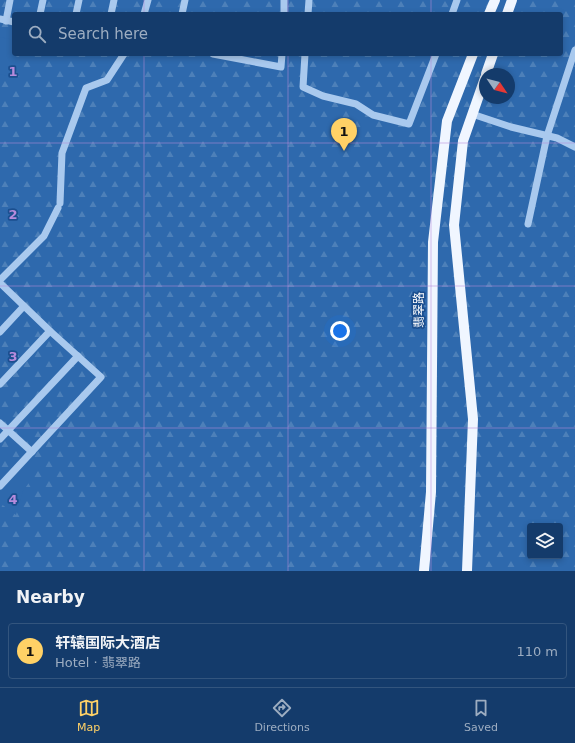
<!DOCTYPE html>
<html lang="en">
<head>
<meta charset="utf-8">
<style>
	body { margin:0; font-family:"DejaVu Sans","Noto Sans SC",sans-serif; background:#214673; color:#f1f3f6 }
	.controls { position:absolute; right:12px; bottom:12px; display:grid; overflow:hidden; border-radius:4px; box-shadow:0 2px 6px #0003 }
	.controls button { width:36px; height:36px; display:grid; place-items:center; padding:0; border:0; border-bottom:1px solid #33557e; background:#143b6b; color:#f1f3f6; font:20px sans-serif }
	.compass { position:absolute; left:479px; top:68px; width:36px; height:36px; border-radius:50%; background:#143b6b; box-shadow:0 2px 6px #0003; rotate:125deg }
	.you { position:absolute; left:340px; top:331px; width:14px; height:14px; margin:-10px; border:3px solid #fff; border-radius:50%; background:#1a73e8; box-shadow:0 0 0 6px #1a73e833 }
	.badge { display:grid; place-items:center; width:26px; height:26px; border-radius:50%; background:#ffd166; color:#111; font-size:13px; font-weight:700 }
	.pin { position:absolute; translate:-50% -33px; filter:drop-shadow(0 1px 2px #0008) }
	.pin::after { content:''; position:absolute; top:21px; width:14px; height:12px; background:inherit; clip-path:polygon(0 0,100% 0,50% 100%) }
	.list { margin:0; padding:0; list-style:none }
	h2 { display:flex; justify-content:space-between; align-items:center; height:52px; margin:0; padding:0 16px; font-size:17px }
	h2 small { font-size:13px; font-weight:400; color:#9dadc1 }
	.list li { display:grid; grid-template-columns:26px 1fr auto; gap:12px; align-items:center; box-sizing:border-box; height:56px; margin:0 8px 8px; padding:0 8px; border:1px solid #33557e; border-radius:4px }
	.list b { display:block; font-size:15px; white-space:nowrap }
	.list p { margin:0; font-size:13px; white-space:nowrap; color:#9dadc1 }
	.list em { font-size:13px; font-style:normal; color:#9dadc1 }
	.icon { flex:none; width:22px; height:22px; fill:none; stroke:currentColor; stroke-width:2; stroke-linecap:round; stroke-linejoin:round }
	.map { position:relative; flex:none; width:575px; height:571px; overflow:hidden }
	.search { position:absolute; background:#143b6b; box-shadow:0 2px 6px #0003; left:12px; right:12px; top:12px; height:44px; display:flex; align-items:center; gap:10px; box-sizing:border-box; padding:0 14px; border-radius:4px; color:#9dadc1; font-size:15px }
	.sheet { height:116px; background:#143b6b }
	nav { display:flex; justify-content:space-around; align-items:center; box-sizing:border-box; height:56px; border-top:1px solid #33557e; background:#143b6b; font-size:11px; color:#9dadc1 }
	nav a { display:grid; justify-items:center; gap:2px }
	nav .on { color:#ffd166 }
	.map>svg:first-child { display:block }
</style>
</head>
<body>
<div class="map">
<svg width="575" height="571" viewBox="0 0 575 571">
	<defs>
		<pattern id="forest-firs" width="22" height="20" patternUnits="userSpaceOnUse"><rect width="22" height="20" fill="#2e69ad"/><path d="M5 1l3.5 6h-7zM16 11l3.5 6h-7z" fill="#4d80b9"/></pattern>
	</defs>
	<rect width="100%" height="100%" fill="#1b4f8f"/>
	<path fill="url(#forest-firs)" fill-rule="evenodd" d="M0,0H575V571H0ZM14,14H561V54H14ZM485,74H509V98H485ZM530,526H560V556H530Z"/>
	<g fill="#2e69ad">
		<path d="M0,37L14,40V54H17L12,77L0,74Z"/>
		<path d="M29,455L41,466L23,491L16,515L0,503V489Z"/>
	</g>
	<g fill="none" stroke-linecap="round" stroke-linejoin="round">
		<g stroke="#a9c9ee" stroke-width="7">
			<path d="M40,14L43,0"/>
			<path d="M76,14L79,0"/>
			<path d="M111,14L114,0"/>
			<path d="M144,14L148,0"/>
			<path d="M182,14L185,0"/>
			<path d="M284,14V0"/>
			<path d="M308,14L309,0"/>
			<path d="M452,14L457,0"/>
			<path d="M0,19L14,22"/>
			<path d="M6,21L10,0"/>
			<path d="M213,54L281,67L282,54"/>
			<path d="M305,54L303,87L323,96L356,104L373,115L409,124L436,54"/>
			<path d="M472,114L511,127L557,138L575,147"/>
			<path d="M60,203L62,153L86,88L107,80L124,54"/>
			<path d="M528,224L547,136L575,50"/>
			<path d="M0,280L44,236L58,208"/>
			<path d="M0,283L50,331L101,377L0,486"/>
			<path d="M0,332L24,306"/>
			<path d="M0,384L50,331"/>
			<path d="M0,423L32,452"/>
			<path d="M0,439L78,356"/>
		</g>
		<g stroke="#f0f6ff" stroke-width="10">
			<path d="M489,14L495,0"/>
			<path d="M507,14L512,0"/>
			<path d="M486,74L493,54"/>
			<path d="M424,571L431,492L433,242L447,121L473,54"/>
			<path d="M467,571L473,419L454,225L463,141L485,78"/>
		</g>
	</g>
	<path fill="none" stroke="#b68bdc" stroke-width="1" stroke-opacity="0.55" d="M144,0V14M288,0V14M431,0V14M144,54V571M288,54V571M431,54V571M0,143H575M0,286H575M0,428H575"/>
	<g text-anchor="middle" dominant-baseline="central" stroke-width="3.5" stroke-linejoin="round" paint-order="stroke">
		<g font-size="12" fill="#fff" stroke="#1b4f8f">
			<text transform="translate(419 310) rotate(-90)">翡翠路</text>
		</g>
	</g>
	<g font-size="13" text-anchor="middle" font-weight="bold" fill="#b68bdc" stroke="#1b4f8f" stroke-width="3.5" stroke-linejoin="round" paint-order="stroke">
		<text x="13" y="76">1</text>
		<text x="13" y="219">2</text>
		<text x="13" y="361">3</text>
		<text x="13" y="504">4</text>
	</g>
</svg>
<div class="controls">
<button><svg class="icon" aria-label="layers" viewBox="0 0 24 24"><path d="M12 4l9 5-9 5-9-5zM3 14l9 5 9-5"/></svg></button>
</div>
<svg class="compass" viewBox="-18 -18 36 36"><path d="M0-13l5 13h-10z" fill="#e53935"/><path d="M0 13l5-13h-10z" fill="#9dadc1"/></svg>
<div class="you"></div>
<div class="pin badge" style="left:344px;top:151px">1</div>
<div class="search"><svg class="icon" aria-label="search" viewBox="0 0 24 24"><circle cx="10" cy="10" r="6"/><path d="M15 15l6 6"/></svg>Search here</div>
</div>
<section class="sheet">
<h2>Nearby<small></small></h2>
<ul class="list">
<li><span class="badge">1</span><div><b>轩辕国际大酒店</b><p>Hotel · 翡翠路</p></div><em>110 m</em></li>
</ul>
</section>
<nav>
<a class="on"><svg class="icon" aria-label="map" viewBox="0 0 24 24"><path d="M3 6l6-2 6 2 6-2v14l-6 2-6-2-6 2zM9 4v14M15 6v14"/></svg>Map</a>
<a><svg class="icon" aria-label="directions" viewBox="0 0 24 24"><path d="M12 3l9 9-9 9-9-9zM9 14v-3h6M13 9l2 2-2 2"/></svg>Directions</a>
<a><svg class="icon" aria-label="saved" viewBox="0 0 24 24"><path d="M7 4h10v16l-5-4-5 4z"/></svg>Saved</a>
</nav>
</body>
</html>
